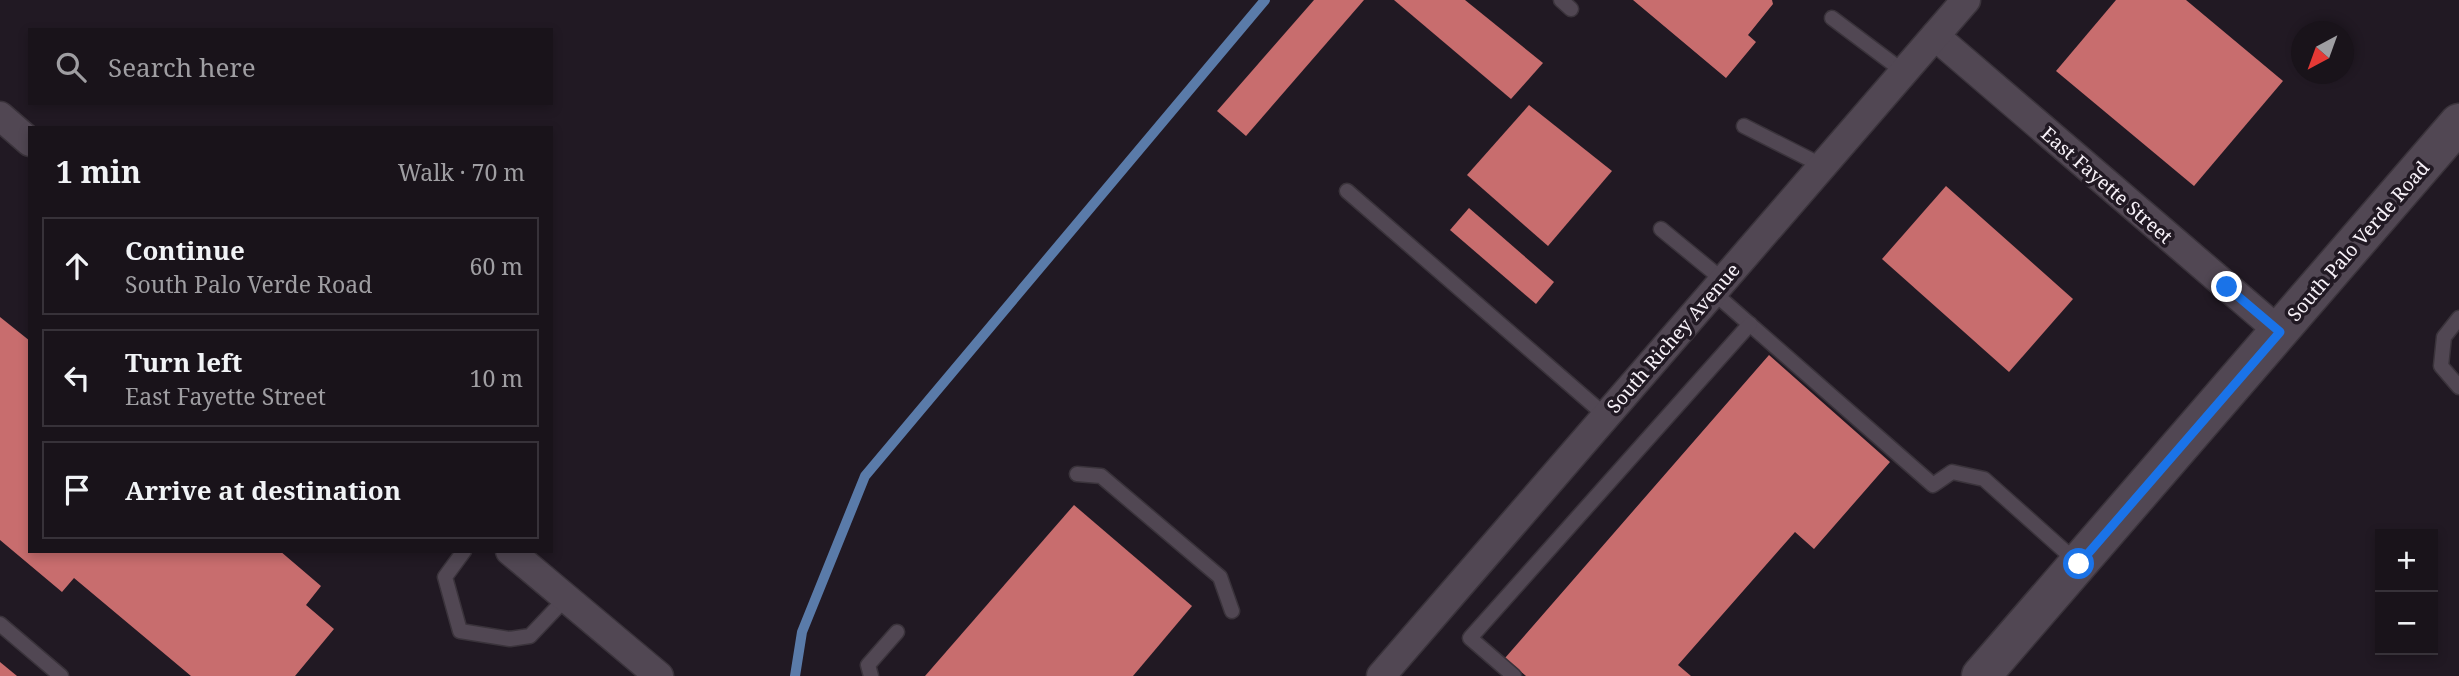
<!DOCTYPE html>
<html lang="en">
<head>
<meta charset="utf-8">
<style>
	body { margin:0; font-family:"Noto Serif",serif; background:#221c23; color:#f1f3f6 }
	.controls { position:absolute; right:21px; bottom:21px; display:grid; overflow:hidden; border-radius:0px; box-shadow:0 4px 10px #0003 }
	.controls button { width:63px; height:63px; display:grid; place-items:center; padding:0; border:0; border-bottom:2px solid #373239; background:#19131a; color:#f1f3f6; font:35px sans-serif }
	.compass { position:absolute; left:2291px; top:21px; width:63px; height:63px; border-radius:50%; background:#19131a; box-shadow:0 4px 10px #0003; rotate:221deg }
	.stop { position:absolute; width:21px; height:21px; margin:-16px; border:5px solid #1a73e8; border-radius:50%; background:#fff }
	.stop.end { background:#1a73e8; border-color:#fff; box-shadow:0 2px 7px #0008 }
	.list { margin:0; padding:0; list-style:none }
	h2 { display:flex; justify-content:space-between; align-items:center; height:91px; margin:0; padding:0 28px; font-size:30px }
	h2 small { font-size:23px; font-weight:400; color:#9f9ea2 }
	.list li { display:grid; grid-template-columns:46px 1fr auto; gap:21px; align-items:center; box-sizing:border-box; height:98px; margin:0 14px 14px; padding:0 14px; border:2px solid #373239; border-radius:0px }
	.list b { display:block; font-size:26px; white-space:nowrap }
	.list p { margin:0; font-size:23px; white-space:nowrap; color:#9f9ea2 }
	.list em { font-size:23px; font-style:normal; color:#9f9ea2 }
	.icon { flex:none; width:38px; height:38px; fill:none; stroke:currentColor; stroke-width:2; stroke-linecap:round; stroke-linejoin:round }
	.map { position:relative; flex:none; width:2459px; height:676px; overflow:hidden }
	.search { position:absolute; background:#19131a; box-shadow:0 4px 10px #0003; left:28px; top:28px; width:525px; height:77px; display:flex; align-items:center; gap:18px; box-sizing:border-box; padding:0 24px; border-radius:0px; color:#9f9ea2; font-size:26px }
	.panel { position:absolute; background:#19131a; box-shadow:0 4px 10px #0003; left:28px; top:126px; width:525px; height:427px; border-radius:0px }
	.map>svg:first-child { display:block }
</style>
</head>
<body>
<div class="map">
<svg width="2459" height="676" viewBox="0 0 2459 676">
	<rect width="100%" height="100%" fill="#211923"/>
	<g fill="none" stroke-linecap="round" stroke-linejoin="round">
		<path stroke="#5a7ba9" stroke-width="10" d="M795,676L802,632L865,476L1265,0"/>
	</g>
	<g fill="#c86d6e">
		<path d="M1314,0H1364L1246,136L1217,111Z"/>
		<path d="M1394,0H1465L1543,63L1511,99Z"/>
		<path d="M1633,0H1772L1773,4L1748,35L1756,42L1726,78Z"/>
		<path d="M2116,0H2186L2283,81L2194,186L2056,71Z"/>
		<path d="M1529,105L1612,171L1548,246L1467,175Z"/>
		<path d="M1946,186L2073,299L2009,372L1882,259Z"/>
		<path d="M1469,208L1554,282L1536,304L1450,230Z"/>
		<path d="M0,317L30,341V551H280L321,586L306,605L334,629L295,676H191L74,578L62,592L0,540Z"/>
		<path d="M1769,355L1890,462L1814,549L1795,532L1678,665L1691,676H1526L1505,658Z"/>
		<path d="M1074,505L1192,606L1133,676H925Z"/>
		<path d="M0,662L17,676H0Z"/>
	</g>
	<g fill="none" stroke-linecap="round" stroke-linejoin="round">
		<g stroke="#3a333b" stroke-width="17">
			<g id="lane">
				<path d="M1561,0L1571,9"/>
				<path d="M1832,18L1904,72"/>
				<path d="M1744,126L1823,166"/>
				<path d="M1347,191L1606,416"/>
				<path d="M1661,229L1723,280"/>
				<path d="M1713,292L1933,485L1952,472L1984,479L2078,563"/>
				<path d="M2459,318L2444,337L2441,366L2459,387"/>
				<path d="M1077,474L1101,476L1220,577L1232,611"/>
				<path d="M464,551L445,577L460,631L510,639L530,636L566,598"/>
				<path d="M0,624L61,676"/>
				<path d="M871,676L868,665L897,632"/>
				<path d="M1514,676L1470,638L1750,324"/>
			</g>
		</g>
		<g stroke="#3a333b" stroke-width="31">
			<g id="street">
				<path d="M1935,36L2280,332"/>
				<path d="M0,116L30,142"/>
				<path d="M510,551L659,676"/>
				<path d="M1381,676L1966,0"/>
			</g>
		</g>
		<g stroke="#3a333b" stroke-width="41">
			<path id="secondary" d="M1981,676L2459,123"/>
		</g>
		<use href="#lane" stroke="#514753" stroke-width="14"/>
		<use href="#street" stroke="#514753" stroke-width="28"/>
		<use href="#secondary" stroke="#514753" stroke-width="38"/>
	</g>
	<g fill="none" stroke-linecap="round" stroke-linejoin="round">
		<path stroke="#1a73e8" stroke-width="9" d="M2079,564L2280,332L2227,287"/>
	</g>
	<g text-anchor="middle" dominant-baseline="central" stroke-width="7" stroke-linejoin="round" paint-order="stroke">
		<g font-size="19" fill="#f7f1f8" stroke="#211923">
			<text transform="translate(2107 185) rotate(41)">East Fayette Street</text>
			<text transform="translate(2358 241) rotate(-49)">South Palo Verde Road</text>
			<text transform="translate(1673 338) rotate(-49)">South Richey Avenue</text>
		</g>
	</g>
</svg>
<div class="controls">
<button>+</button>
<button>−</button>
</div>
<svg class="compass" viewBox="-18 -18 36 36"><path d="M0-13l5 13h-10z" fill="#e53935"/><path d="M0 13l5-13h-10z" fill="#9f9ea2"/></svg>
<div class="stop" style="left:2079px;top:564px"></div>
<div class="stop end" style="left:2227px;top:287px"></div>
<div class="search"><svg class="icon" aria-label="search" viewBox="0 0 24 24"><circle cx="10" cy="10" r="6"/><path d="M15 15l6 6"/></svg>Search here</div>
<section class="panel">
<h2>1 min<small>Walk · 70 m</small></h2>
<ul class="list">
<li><svg class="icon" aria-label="ahead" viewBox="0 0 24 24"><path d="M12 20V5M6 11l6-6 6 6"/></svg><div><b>Continue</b><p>South Palo Verde Road</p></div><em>60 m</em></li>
<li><svg class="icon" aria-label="left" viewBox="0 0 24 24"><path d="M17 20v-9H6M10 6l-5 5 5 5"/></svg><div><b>Turn left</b><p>East Fayette Street</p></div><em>10 m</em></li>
<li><svg class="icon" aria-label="arrive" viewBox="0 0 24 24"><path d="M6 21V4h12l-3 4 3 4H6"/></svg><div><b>Arrive at destination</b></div></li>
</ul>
</section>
</div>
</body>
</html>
